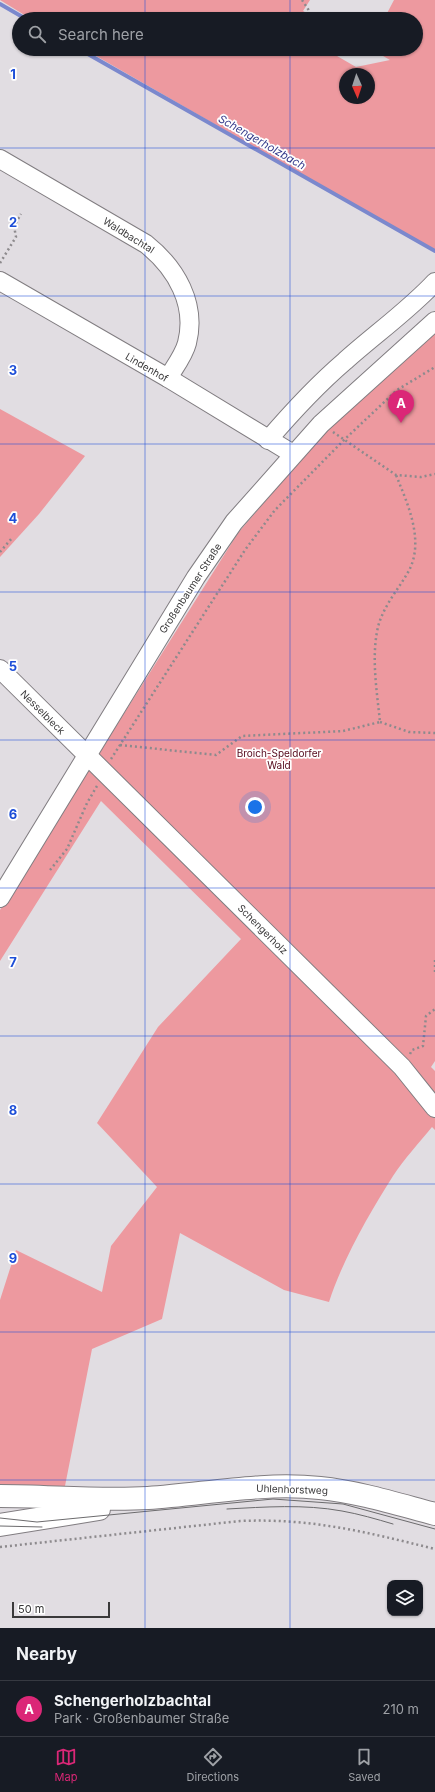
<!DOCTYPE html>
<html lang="en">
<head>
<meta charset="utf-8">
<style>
	body { margin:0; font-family:Inter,sans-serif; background:#20242c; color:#f1f3f6 }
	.controls { position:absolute; right:12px; bottom:12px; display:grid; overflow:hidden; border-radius:8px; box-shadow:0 1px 3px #0004 }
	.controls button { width:36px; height:36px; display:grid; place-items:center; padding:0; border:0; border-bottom:1px solid #363941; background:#171b24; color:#f1f3f6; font:20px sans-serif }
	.compass { position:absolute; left:339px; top:68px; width:36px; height:36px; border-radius:50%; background:#171b24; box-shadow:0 1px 3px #0004; rotate:177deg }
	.scale { position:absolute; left:12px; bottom:10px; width:98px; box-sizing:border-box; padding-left:4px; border:2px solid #3a393a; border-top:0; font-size:11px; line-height:14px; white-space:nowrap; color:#3a393a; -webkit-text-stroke:3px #fff; paint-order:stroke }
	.you { position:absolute; left:255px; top:807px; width:14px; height:14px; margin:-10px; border:3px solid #fff; border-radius:50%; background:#1a73e8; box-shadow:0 0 0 6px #1a73e833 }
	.badge { display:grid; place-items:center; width:26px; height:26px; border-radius:50%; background:#db2777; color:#fff; font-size:13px; font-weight:700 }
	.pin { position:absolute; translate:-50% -33px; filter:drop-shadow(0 1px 2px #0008) }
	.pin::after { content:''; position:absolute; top:21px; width:14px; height:12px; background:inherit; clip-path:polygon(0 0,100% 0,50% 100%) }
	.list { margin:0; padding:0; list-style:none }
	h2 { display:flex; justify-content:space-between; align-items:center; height:52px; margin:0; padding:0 16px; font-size:17px }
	h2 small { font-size:13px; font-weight:400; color:#9ea1a6 }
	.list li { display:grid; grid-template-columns:26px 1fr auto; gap:12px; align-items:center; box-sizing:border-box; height:56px; padding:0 16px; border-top:1px solid #363941 }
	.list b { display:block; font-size:15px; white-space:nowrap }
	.list p { margin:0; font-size:13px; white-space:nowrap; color:#9ea1a6 }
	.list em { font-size:13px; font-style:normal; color:#9ea1a6 }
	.icon { flex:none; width:22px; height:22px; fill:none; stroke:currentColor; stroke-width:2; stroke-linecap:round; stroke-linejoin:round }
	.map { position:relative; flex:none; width:435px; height:1628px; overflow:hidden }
	.search { position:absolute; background:#171b24; box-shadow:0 1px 3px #0004; left:12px; right:12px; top:12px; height:44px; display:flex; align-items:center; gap:10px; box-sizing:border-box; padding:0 14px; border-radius:22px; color:#9ea1a6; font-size:15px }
	.sheet { height:108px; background:#171b24 }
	nav { display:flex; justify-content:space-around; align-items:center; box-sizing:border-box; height:56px; border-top:1px solid #363941; background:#171b24; font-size:11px; color:#9ea1a6 }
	nav a { display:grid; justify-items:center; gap:2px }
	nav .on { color:#db2777 }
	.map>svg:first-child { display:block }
</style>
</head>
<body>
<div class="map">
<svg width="435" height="1628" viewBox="0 0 435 1628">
	<rect width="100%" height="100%" fill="#e1dde2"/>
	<g fill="#ed999f" fill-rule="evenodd">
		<path d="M0,0H310L303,11L312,16L311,19H31Z"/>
		<path d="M394,0H435V251L84,49H325L356,67L390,60L371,49H416V19H384ZM345,74H369V98H345Z"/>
		<path d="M435,332V1061L431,1067L435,1071V1130L432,1127C419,1143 404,1159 393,1176C370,1212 342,1261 329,1302L284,1290L180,1233L162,1319L92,1349L64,1491L0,1493V1300L16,1250L102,1292L111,1246L157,1187L97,1123L158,1027L241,939L101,801L0,961V910L238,533L328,428Z"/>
		<path d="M0,409L85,456L39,514L0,557Z"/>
	</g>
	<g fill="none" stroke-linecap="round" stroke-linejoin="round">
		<g stroke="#7b88cd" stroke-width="4">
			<path d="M0,4L26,19"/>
			<path d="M79,49L435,251"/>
		</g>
		<g stroke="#817d81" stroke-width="20">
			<g id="minor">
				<path d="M0,159L146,244C176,268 197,304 187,343C184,355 174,368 168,378"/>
				<path d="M0,281L168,378L293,454"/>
				<path d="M268,440C292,412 317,385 345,361C375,334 408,311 435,282"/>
				<path d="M0,669L402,1067L435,1108"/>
				<path d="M0,898L196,577L234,522L321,424L435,321"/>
			</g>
		</g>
		<g stroke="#817d81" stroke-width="24">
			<g id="major">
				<path d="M0,1496C49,1496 99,1501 148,1498C206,1494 262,1482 320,1488C359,1492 397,1504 435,1514"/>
				<path d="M0,1525L99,1509"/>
			</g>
		</g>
		<g stroke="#8d8a8d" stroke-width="2.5" stroke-dasharray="2 3" stroke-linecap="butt">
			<path d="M302,0L308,9L312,19"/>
			<path d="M0,263L16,237L14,226L21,214"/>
			<path d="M333,432L396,475L421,477L435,474"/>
			<path d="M0,552L12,538"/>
			<path d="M380,722L409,732L435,733"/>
			<path d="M120,745L216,755L242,736L343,731L380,722C377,692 371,657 378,627C383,607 397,591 407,574C426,543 408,505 396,475"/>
			<path d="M111,759L245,550L275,510L345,439L397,390L435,367"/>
			<path d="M50,870L67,849L87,803L97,786"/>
			<path d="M435,960V973"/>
			<path d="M410,1054L412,1050L423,1046L426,1016L435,1009"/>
			<path d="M0,1547L240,1521C312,1518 366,1532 435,1549"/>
		</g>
		<use href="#minor" stroke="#fff" stroke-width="18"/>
		<use href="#major" stroke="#fff" stroke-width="22"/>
		<g stroke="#6c6b6d" stroke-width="1">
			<path d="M227,1509C265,1507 304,1504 342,1511C359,1514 376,1519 393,1524"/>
			<path d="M0,1518L37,1522L273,1499L343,1504L435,1529"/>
			<path d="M0,1526L42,1527"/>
		</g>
	</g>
	<path fill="none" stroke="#1d4ed8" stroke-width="1" stroke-opacity="0.55" d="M145,0V19M290,0V19M145,49V1628M290,49V1628M0,148H435M0,296H435M0,444H435M0,592H435M0,740H435M0,888H435M0,1036H435M0,1184H435M0,1332H435M0,1480H435"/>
	<g text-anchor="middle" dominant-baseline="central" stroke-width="3.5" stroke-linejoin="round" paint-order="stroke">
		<g font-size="10" fill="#3a393a" stroke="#fff">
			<text transform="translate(129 235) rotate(32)">Waldbachtal</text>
			<text transform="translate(147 367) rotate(30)">Lindenhof</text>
			<text transform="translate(190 588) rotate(-57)">Großenbaumer Straße</text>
			<text transform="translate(43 712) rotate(45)">Nesselbleck</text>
			<text transform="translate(263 929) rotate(45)">Schengerholz</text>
			<text transform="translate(292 1489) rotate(2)">Uhlenhorstweg</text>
		</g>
		<g font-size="10" fill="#540619" stroke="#fff">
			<text x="279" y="753">Broich-Speldorfer<tspan x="279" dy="12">Wald</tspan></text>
		</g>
		<g font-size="11" font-style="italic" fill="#313789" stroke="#fff">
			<text transform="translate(262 142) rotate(30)">Schengerholzbach</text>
		</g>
	</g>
	<g font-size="13" text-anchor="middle" font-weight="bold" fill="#1d4ed8" stroke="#fff" stroke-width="3.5" stroke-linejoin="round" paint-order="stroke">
		<text x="13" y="79">1</text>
		<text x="13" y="227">2</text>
		<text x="13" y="375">3</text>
		<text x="13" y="523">4</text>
		<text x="13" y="671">5</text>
		<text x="13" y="819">6</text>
		<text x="13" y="967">7</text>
		<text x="13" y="1115">8</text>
		<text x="13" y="1263">9</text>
	</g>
</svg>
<div class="controls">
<button><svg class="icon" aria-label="layers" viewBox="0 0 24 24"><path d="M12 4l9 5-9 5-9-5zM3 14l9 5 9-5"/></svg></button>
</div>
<svg class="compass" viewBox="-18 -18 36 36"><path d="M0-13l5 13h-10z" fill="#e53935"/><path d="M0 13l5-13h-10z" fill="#9ea1a6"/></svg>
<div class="scale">50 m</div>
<div class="you"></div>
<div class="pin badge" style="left:401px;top:423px">A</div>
<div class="search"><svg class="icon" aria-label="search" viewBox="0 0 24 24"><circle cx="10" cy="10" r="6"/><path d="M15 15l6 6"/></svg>Search here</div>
</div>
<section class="sheet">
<h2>Nearby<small></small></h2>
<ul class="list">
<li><span class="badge">A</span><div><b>Schengerholzbachtal</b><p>Park · Großenbaumer Straße</p></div><em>210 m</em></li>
</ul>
</section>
<nav>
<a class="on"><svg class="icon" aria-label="map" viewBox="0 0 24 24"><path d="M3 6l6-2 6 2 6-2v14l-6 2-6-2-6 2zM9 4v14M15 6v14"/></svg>Map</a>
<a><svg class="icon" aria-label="directions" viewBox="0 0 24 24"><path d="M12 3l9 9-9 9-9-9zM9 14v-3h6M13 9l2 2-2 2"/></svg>Directions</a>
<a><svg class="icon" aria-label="saved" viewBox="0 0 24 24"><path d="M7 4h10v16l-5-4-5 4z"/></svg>Saved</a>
</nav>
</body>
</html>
